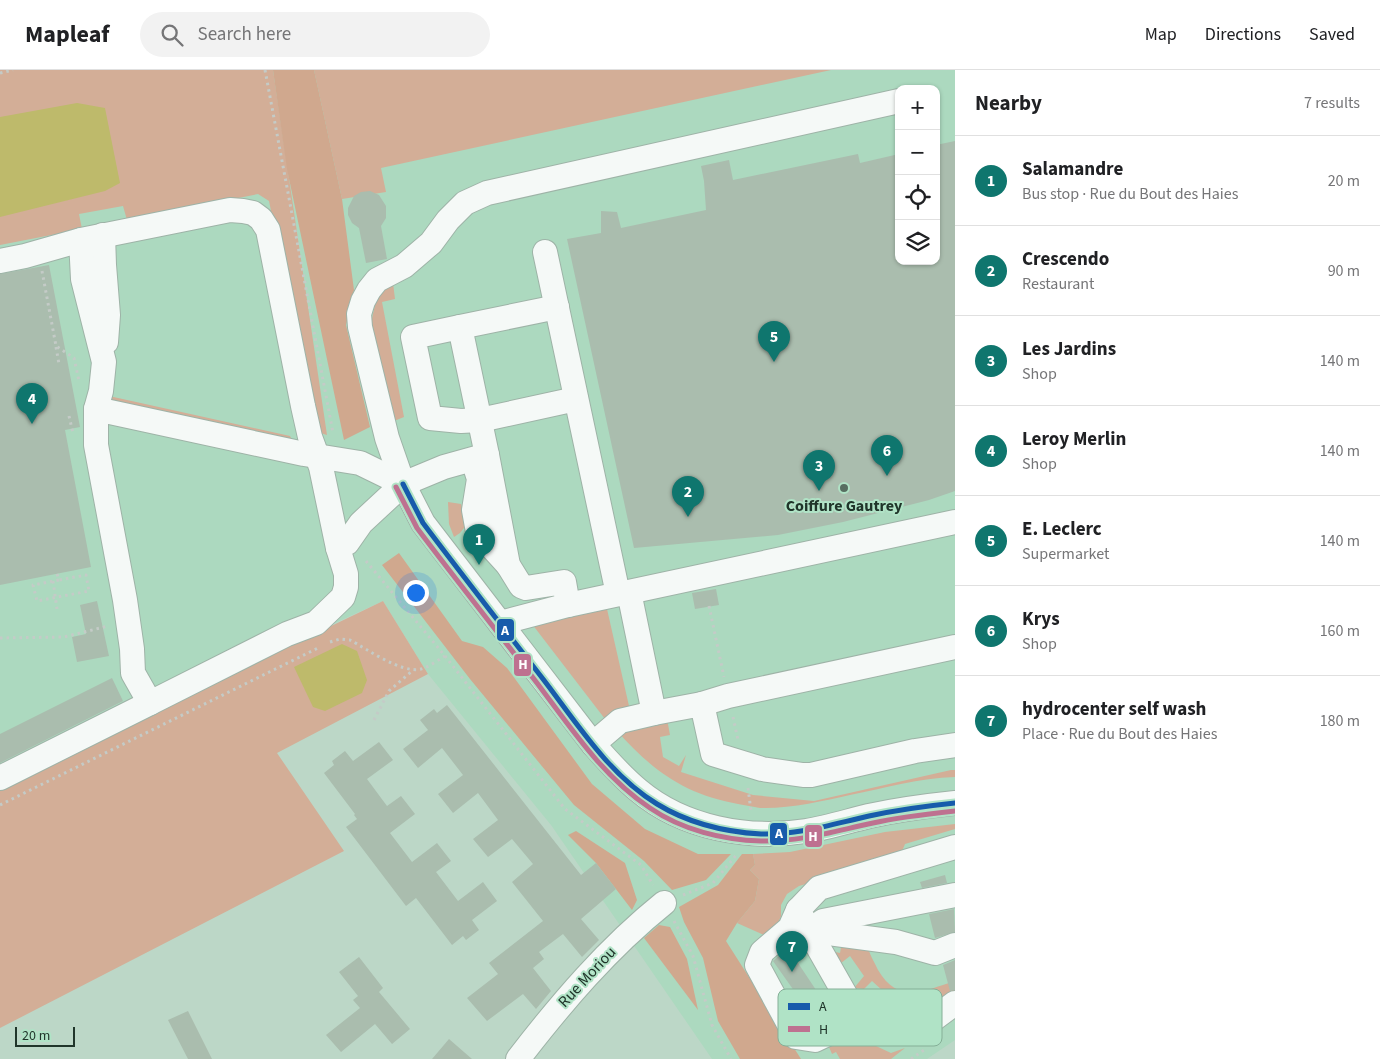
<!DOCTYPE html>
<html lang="en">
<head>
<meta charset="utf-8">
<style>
	body { margin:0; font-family:"Source Sans 3",sans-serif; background:#f2f2f2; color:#202124 }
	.controls { position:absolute; right:15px; top:15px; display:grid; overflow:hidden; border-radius:10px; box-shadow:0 1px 4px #0004 }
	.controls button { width:45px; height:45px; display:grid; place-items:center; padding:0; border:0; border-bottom:1px solid #e0e0e0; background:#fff; color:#202124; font:25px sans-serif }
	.scale { position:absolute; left:15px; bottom:12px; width:60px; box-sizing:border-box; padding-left:5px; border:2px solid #20352a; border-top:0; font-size:14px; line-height:18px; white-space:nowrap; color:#20352a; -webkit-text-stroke:4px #b0e3c6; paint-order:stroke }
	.you { position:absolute; left:415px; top:522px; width:18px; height:18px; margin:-12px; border:4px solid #fff; border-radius:50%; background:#1a73e8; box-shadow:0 0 0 8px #1a73e833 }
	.badge { display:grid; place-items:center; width:32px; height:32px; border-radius:50%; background:#0f766e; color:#fff; font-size:16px; font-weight:700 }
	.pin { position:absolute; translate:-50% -41px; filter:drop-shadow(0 1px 2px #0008) }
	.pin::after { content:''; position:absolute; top:26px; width:18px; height:15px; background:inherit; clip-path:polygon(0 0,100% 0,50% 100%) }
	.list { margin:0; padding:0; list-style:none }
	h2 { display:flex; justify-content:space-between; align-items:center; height:65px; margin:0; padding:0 20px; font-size:21px }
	h2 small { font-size:16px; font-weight:400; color:#757577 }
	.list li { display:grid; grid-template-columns:32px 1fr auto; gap:15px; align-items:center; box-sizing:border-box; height:90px; padding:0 20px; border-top:1px solid #e0e0e0 }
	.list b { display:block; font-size:19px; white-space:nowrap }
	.list p { margin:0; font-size:16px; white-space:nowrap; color:#757577 }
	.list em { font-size:16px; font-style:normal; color:#757577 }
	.icon { flex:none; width:28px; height:28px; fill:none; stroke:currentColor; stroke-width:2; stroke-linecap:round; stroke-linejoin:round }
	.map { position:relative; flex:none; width:955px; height:989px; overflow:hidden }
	header { display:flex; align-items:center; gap:30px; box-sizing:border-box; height:70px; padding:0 25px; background:#fff; border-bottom:1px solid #e0e0e0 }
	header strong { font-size:24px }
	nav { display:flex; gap:28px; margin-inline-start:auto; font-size:18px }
	.search { width:350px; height:45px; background:#f2f2f2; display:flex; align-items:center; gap:12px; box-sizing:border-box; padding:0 18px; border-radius:28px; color:#757577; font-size:19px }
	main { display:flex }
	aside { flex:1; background:#fff }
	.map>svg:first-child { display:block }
</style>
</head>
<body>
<header>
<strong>Mapleaf</strong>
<div class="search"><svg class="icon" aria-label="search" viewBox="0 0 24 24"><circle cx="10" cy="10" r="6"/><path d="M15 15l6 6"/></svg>Search here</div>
<nav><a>Map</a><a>Directions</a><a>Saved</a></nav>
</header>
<main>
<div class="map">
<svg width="955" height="989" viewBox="0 0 955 989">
	<rect width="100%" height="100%" fill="#bcd7c7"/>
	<path fill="#acd9bf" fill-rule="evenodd" d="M260,0H955V970L927,989H712L551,755L428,604L383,531L0,708V47ZM899,19H936V191H899Z"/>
	<g fill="#d3ae97">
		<path d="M0,0H273L327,365L317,362L269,131L258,124L127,150L123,136L79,144L82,159L0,175Z"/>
		<path d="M314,0H831L381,98L386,122L342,129Z"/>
		<path d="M393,213L395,229L382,232L404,347L394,351L371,253L377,226Z"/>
		<path d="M109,326L290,366L296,378L107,335Z"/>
		<path d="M448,432L461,434L467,454L460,463L454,467L449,454Z"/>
		<path d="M383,531L428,604L277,683L344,781L0,958V716Z"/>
		<path d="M607,539L629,636L605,649L532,554L576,543Z"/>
		<path d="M667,649L670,665L660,667L663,687L679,696L686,685L681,702L753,725L814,731L951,700H955V707C919,708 885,718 850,725C823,731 789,739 760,738C753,737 745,735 738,734C684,724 653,701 617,661Z"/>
		<path d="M955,754V759L905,774L900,786L799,816L787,824L781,835V846L778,853L764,865L737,853L755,831L759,809L750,800L755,795L753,784L790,782L885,762Z"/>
		<path d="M842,872L867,874C869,884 874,891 878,900C899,935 923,921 955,911V925C929,943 918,950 886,947L883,936L876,932L883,921L872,911L864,919L854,918L864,906L850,886L836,897L830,881L840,883Z"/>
		<path d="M849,969H861L891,983L905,978L891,989H840L836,982L832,984L829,977Z"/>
	</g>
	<g fill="#d0a88e">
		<path d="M273,0H314L342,129L354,220L346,255L370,357L344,370L287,99Z"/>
		<path d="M399,483L462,571L483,577L507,598L592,714L645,759L698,784H731L706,810L672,820L644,791L574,735L470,609L382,495Z"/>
		<path d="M576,761L625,793L637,830L632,840L596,793L568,765Z"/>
		<path d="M742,784H753L755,795L750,800L759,809L755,831L737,853L726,871L801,989H740L718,951L703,888L684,852L679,837L718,815Z"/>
		<path d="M659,855L670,857L687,889L698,940L644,868Z"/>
	</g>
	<g fill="#beba6b">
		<path d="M77,33L105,38L120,113L105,121L0,147V47Z"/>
		<path d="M342,574L357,581L367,610L362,623L325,641L313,637L294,597Z"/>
	</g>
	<g fill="#aabdae">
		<path d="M955,71V421L929,430L843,452L778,465L634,478L567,169L601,163V141L617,142L621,158L706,140L704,111L701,96L729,90L733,110L858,84L860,93L899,84V191H936V75Z"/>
		<path d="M370,121L379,125L386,136V148L381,156L387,189L366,193L359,158L352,153L348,145V138L354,126L361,122Z"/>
		<path d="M49,195L80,357L65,360L91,497L0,515V204Z"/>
		<path d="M716,519L719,535L695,539L692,523Z"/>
		<path d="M97,531L109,586L77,592L72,567L86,564L80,535Z"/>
		<path d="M112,608L123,631L0,693V664Z"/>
		<path d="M447,635L581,805L596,793L616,819L581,849L599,870L582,887L563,864L539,882L544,889L533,898L551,921L536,939L523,924L487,951L467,928L498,904L489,893L543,851L512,812L533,794L512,769L488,787L473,769L498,750L478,723L453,743L438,724L463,705L442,678L418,698L403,679L428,660L420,650L434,639L437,643Z"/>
		<path d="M379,672L393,690L367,709L387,736L401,726L415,744L390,763L412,792L437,773L451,791L436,802L458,831L483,812L497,831L472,850L479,860L466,870L463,866L452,875L416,828L406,836L346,757L357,749L354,745L355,744L324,703L334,695L332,691L345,681L353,691Z"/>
		<path d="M945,805L947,813L922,818L920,812Z"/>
		<path d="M954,839L955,862L935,868L929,844Z"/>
		<path d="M788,878L822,929L807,939L773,891Z"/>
		<path d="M359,887L383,918L379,922L410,959L392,974L375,954L341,982L326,965L360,938L353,930L358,926L339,902Z"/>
		<path d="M955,890V920L950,921L943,895Z"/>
		<path d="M188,941L212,989H188L168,950Z"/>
		<path d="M449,969L472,989H432Z"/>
	</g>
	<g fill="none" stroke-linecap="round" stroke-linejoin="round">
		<g stroke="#9eb3a7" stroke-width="26">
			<g id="minor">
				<path d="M899,31L487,123L465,133L448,150L431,173L404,196L377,210L369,220L363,231L359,244L360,257L387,368L403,414L423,453L593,674C607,690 621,706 638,720C683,758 748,770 806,761C827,758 848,751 869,746C897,740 926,736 955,733"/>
				<path d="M103,165L104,195L108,245L106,272"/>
				<path d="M545,182L618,524"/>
				<path d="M0,191L25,186L81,170"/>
				<path d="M557,237L460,257L487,385L508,495L521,516L526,518L564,512L568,535"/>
				<path d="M460,257L413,267L430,348L461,351L480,350L576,329"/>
				<path d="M96,339L101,321L104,292L83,209L81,170L230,140L243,141L253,143L261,149L268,160L303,336L310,367L321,397L338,478"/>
				<path d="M473,390L479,409L474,440L478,462L508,495"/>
				<path d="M403,414L360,393L304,384L96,339V375L125,530L132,579L133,603L150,633L287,564L316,553L343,527L346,517V504L338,478L347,473L361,453L403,414L444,397L487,385"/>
				<path d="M629,522L654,643"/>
				<path d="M500,553L568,535L955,452"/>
				<path d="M702,634L728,626L955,577"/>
				<path d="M593,674L620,651L654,643L702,634L713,684L762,699L803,705H811L915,681L955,675"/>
				<path d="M0,708L150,633"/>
				<path d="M955,825L823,851L809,861L859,949L889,960L924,956L955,933"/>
				<path d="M798,840L790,858L762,882L757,895L796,967L815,970L859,949"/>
				<path d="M806,854L798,840L819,818L955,777"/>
				<path d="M806,860L896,872L935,883L955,875"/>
				<path d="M518,989C562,932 608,878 664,833"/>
			</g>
		</g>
		<g stroke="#c4cbc7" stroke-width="3" stroke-dasharray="2.5 4" stroke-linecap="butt">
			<path d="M265,0L333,363"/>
			<path d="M0,3L13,0"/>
			<path d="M42,201L56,276L74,288L79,311"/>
			<path d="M56,277L59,294"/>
			<path d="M69,346L73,363"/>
			<path d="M366,491L445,586L565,739L641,795L653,815"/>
			<path d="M57,504L59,510L33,515L37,531L89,521L86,505L59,510"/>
			<path d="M53,511L57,539"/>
			<path d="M709,536L724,607"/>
			<path d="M0,568L64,567L108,556"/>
			<path d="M330,572L340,569L350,570C367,579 402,604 421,599C429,597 438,590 445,586"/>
			<path d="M733,647L738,670"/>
			<path d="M374,650L389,621L412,601"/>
			<path d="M748,718L751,741"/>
			<path d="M0,735L320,577"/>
			<path d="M683,825L713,813L738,783"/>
			<path d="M674,851L693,886L712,955L731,989"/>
			<path d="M911,989L927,978"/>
		</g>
		<use href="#minor" stroke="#f5f9f7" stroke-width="24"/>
		<g stroke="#b0e3c6" stroke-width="9">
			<path id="bus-1" d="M403,414L423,453C462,505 503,557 543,609C576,652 609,705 657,734C688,753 725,762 761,764C799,765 833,754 869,746C897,740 926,736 955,733"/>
		</g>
		<g stroke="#b0e3c6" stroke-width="9">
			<path id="bus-2" d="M396,417L417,458C456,510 497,561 537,613C571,658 603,707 650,738C682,760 723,770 761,771C800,772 835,761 873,753C900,747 927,744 955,741"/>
		</g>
		<use href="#bus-1" stroke="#175bab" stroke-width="5"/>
		<use href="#bus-2" stroke="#be7190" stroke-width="5"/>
	</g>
	<circle fill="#576e61" stroke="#b0e3c6" stroke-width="2" cx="844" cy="418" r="5"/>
	<g text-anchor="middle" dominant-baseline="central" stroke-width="4" stroke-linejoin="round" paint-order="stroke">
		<g font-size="16" font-weight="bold" fill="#20352a" stroke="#b0e3c6">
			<text x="844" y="436">Coiffure Gautrey</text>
		</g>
		<g font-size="16" fill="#20352a" stroke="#b0e3c6">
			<text transform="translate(587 907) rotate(-47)">Rue Moriou</text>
		</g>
	</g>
	<rect x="778" y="919" width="164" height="57" rx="8" fill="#b0e3c6" stroke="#85af97" stroke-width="1"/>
	<rect x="788" y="933" width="22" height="7" fill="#175bab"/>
	<rect x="788" y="956" width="22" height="6" fill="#be7190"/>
	<g font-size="14" fill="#20352a">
		<text x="819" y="941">A</text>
		<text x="819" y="964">H</text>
	</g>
	<g stroke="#b0e3c6" stroke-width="2">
		<rect x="496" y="548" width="19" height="24" rx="5" fill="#175bab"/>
		<rect x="513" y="583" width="19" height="24" rx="5" fill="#be7190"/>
		<rect x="769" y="752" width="19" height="24" rx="5" fill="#175bab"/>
		<rect x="804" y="754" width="19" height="24" rx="5" fill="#be7190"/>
	</g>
	<g font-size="14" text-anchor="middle" font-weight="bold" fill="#fff">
		<text x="505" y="565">A</text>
		<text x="523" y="599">H</text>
		<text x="779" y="768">A</text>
		<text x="813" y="771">H</text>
	</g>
</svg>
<div class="controls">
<button>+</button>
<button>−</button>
<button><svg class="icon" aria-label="locate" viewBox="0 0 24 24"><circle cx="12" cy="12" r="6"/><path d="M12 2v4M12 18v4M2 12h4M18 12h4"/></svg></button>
<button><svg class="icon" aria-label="layers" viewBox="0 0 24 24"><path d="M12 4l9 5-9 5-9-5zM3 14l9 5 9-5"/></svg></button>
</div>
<div class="scale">20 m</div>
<div class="you"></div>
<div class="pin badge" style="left:479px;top:495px">1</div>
<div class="pin badge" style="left:688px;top:447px">2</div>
<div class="pin badge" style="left:819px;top:421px">3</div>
<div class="pin badge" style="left:32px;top:354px">4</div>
<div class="pin badge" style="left:774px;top:292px">5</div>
<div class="pin badge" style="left:887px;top:406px">6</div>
<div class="pin badge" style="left:792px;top:902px">7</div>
</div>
<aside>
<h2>Nearby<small>7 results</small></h2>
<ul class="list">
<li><span class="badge">1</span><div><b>Salamandre</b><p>Bus stop · Rue du Bout des Haies</p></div><em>20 m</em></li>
<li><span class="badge">2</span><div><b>Crescendo</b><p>Restaurant</p></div><em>90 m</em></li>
<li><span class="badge">3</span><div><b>Les Jardins</b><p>Shop</p></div><em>140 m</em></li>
<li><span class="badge">4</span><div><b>Leroy Merlin</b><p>Shop</p></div><em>140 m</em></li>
<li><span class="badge">5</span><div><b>E. Leclerc</b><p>Supermarket</p></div><em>140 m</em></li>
<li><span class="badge">6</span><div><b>Krys</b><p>Shop</p></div><em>160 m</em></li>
<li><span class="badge">7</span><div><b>hydrocenter self wash</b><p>Place · Rue du Bout des Haies</p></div><em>180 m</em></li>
</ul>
</aside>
</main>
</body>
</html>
